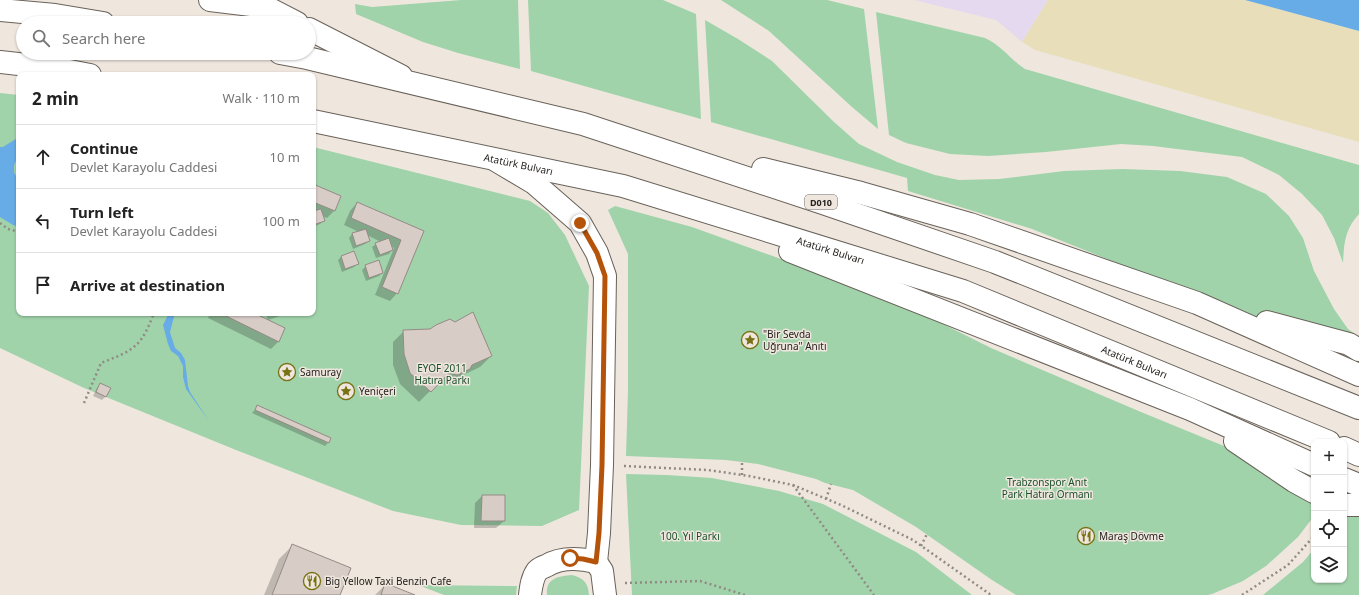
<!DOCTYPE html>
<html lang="en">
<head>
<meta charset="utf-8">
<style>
	body { margin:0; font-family:"Noto Sans",sans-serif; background:#f2f2f2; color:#222 }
	.controls { position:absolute; right:12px; bottom:12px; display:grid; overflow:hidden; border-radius:8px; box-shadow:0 1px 3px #0004 }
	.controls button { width:36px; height:36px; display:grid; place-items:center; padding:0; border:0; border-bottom:1px solid #e0e0e0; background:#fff; color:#222; font:20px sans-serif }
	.stop { position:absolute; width:12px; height:12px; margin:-9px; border:3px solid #b45309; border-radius:50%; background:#fff }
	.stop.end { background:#b45309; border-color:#fff; box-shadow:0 1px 4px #0008 }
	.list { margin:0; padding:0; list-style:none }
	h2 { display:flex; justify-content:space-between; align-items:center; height:52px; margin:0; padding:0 16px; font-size:17px }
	h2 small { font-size:13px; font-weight:400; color:#767676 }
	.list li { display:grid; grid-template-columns:26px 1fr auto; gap:12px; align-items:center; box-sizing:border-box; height:64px; padding:0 16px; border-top:1px solid #e0e0e0 }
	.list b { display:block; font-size:15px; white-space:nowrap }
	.list p { margin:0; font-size:13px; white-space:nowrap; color:#767676 }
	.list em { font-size:13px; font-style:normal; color:#767676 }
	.icon { flex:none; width:22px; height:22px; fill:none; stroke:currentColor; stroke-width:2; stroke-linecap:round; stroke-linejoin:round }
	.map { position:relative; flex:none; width:1359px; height:595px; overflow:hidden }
	.search { position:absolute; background:#fff; box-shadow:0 1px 3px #0004; left:16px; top:16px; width:300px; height:44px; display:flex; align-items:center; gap:10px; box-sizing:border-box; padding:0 14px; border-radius:22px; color:#767676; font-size:15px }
	.panel { position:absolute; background:#fff; box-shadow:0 1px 3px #0004; left:16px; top:72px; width:300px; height:244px; border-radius:8px }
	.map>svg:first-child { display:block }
</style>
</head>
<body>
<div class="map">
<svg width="1359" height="595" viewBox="0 0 1359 595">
	<rect width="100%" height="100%" fill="#efe7de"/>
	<path fill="#e4d9ee" d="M914,0H1048L1022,42L996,20Z"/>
	<g fill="#a0d3aa">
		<path d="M461,0H518L520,69L458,53L423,42L356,14L355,4L372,7Z"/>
		<path d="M528,0H663L696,14L701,119L531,71Z"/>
		<path d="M721,0H827L864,9L878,129L852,107L769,31Z"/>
		<path d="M876,12L985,38C1001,45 1011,60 1025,69L1359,165V214C1345,229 1344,243 1343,263L1334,238L1322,215L1302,194L1279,175L1242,157L1153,146L1121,144L1046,152L988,156L950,154L906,143L889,135Z"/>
		<path d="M705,20L738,39L772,61L834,122L859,144L897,162L935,175L959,180L999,179L1064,171L1123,169L1180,171L1227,177L1266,194L1289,216L1303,238L1314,271L1334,309L1348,329L1359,337V360L1032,229L908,191L907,178L711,122Z"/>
		<path d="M0,93L19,95V313H313V147L530,201L548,213L565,235L589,286L579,510L542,526L461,525L393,511L236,450L84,388L0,348Z"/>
		<path d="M615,206L692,227L895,300L991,348L1141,412L1314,483V516L1298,537L1266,566L1243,581L1212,594L1208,595H1016L992,580L916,527L853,490L825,483L816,479L758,464L726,460L626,456L628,391V254L608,210Z"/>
		<path d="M626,474L667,475L712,478L779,491L823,504L916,552L972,595H632Z"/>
		<path d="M1359,495V595H1263L1303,562L1314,549V580H1344V516Z"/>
		<path d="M572,575C584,578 588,583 589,595H547C545,578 559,576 572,575Z"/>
		<path d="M418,585L517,586L516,595H444Z"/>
	</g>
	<path fill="#e8dfba" d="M1048,0H1245L1359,31V142L1035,50L1022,42Z"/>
	<g fill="#67ace6">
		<path d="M1245,0H1359V31Z"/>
		<path d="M19,137V158L17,159L14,165V173L19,180V227L13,225L0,217V147H3Z"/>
		<path d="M169,313H175L170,332L175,348L181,353L185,360L188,386L190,392L209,421L186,389L183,377V366L178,356L171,351L168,344L163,325Z"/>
	</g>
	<g fill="#0003">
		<path d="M313,185L334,211L327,218L322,216L324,221L320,224L313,227Z"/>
		<path d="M357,203L423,231L397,293L390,301L375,295L394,248L391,246L392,250L389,254L376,258L372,247L376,244L381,242L367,235L369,241L365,244L353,249L349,238L352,234L359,232L344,225L350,211Z"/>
		<path d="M354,252L358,263L354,267L342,272L338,260L341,257Z"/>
		<path d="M366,266L382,273L379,276L366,281L362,270Z"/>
		<path d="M210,313H252L284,328L278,342L271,349L208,318Z"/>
		<path d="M265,313H283L280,316L268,320Z"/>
		<path d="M404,331L491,356L480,367L463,375L458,380L445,385L437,384L419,402L400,384L393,365V342Z"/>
		<path d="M101,384L106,396L102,400L93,396L97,388Z"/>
		<path d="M258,406L328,443L325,446L252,413Z"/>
		<path d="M482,496L504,521L496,528H474L475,503Z"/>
		<path d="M292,546L339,595H264L279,559Z"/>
		<path d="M386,584L412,595H375Z"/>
	</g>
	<g fill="#d8ccc7" stroke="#958a85">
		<path d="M313,184L341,196L335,211L313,202Z"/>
		<path d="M357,202L424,231L398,294L382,287L401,240L351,218Z"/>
		<path d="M321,209L325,221L313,225V211Z"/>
		<path d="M366,229L370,241L356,246L352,233Z"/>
		<path d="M389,238L393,250L380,255L375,243Z"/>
		<path d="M354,251L359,264L345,269L341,256Z"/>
		<path d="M379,260L383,273L369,278L365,265Z"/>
		<path d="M473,312L492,356L472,365L470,369L457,375L449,373L431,392L410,373L404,354L403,330L430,329L436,325L450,319L455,322Z"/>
		<path d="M220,313H254L285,328L279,342Z"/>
		<path d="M100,383L111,388L106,397L96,392Z"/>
		<path d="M257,405L331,438L329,443L255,410Z"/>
		<path d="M482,495H505V521H481Z"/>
		<path d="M292,544L351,568L340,595H272Z"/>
		<path d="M385,583L415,595H381Z"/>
	</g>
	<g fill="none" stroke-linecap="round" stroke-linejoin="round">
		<g stroke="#69625a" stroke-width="24">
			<g id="minor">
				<path d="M210,0L266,7L297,23"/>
				<path d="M309,29L401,76"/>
				<path d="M497,161L534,183L580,223L597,253L605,276L602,465L599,533L596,562"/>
				<path d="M530,595C531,587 532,578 537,571C539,569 543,567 546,566C561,557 579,558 596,562L602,571L605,595"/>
			</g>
		</g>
		<g stroke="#69625a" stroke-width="24">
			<g id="highway">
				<path d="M0,10L55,15L103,23"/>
				<path d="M280,53L307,58L583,124L823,203L995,262L1359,408"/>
				<path d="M0,62L54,68L90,75"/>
				<path id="s1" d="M313,121L623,186L963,291L1329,442"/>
				<path d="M763,169L861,193L970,224L1197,303L1359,375"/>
				<path d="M790,251L1190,409L1314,465"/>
				<path d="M1267,322L1349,344L1359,350"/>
				<path d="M1235,441L1294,481L1314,492"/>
				<path d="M1344,448L1359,455"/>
				<path d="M1344,479L1359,485"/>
				<path d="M1344,505H1359"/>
			</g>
		</g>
		<g stroke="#918b85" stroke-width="2.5" stroke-dasharray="2 3" stroke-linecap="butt">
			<path d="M0,223L8,229L19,232"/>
			<path d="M84,403L101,363C113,358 126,354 135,346C144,339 150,323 154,313"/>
			<path d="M624,466L708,470L749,476L793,485L841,505L913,540L991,595"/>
			<path d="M742,475V462"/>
			<path d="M793,485L874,595"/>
			<path d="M826,499L831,484"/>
			<path d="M921,546L927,534"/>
			<path d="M625,583L700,581L745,595"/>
			<path d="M1242,595L1288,565L1314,536"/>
		</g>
		<use href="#minor" stroke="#fff" stroke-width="22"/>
		<use href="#highway" stroke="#fff" stroke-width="22"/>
	</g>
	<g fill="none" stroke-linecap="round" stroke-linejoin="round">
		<path stroke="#b45309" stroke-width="5" d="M570,558L583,559L596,562L599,533L602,465L605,276L597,253L580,223"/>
	</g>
	<defs>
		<g id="sight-ring" transform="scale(0.9)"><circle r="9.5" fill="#efe7de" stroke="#787214" stroke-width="1.5"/><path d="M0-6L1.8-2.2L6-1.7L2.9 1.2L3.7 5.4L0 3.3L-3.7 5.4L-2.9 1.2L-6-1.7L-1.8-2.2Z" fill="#787214"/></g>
		<g id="restaurant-ring" transform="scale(0.9)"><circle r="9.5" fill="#efe7de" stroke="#787214" stroke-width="1.5"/><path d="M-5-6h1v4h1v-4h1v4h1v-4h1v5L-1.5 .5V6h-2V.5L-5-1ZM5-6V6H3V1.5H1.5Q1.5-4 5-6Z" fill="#787214"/></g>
	</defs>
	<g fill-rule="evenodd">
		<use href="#sight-ring" x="750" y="340"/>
		<use href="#sight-ring" x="287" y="372"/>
		<use href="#sight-ring" x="346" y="391"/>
		<use href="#restaurant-ring" x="1086" y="536"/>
		<use href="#restaurant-ring" x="312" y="581"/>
	</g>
	<g text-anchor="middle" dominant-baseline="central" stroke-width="3" stroke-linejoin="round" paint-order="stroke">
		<rect fill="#efe7de" stroke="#625d58" stroke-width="1" x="805" y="195" width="32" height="14" rx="3"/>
		<g font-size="9" font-weight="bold" fill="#25221f">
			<text x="821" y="202">D010</text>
		</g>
		<g font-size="10" fill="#25221f" stroke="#efe7de">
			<text stroke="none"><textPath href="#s1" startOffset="210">Atatürk Bulvarı</textPath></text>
			<text stroke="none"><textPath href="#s1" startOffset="534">Atatürk Bulvarı</textPath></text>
			<text stroke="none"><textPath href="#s1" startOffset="858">Atatürk Bulvarı</textPath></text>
		</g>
		<g font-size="10" fill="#25221f" stroke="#efe7de" text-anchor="start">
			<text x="763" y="334">"Bir Sevda<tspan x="763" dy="12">Uğruna" Anıtı</tspan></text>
			<text x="300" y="372">Samuray</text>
			<text x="359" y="391">Yeniçeri</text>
			<text x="1099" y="536">Maraş Dövme</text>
			<text x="325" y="581">Big Yellow Taxi Benzin Cafe</text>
		</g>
		<g font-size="10" fill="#194f2a" stroke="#efe7de">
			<text x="442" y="368">EYOF 2011<tspan x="442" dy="12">Hatıra Parkı</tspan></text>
			<text x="1047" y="482">Trabzonspor Anıt<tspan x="1047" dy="12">Park Hatıra Ormanı</tspan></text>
			<text x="690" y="536">100. Yıl Parkı</text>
		</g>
	</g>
</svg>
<div class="controls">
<button>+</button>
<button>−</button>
<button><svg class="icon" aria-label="locate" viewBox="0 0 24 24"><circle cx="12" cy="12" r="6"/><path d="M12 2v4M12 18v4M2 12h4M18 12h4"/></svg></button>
<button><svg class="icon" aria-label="layers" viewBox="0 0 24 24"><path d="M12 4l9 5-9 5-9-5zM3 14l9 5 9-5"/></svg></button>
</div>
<div class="stop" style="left:570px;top:558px"></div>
<div class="stop end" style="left:580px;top:223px"></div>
<div class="search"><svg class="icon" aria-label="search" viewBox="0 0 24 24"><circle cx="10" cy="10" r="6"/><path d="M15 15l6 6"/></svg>Search here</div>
<section class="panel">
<h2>2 min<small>Walk · 110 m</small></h2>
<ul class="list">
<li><svg class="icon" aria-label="ahead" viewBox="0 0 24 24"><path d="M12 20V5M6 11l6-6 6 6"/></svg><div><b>Continue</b><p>Devlet Karayolu Caddesi</p></div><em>10 m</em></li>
<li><svg class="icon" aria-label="left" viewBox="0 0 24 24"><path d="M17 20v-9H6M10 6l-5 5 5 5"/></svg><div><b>Turn left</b><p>Devlet Karayolu Caddesi</p></div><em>100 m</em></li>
<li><svg class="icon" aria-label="arrive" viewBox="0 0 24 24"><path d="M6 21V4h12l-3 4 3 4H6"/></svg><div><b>Arrive at destination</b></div></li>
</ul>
</section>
</div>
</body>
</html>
